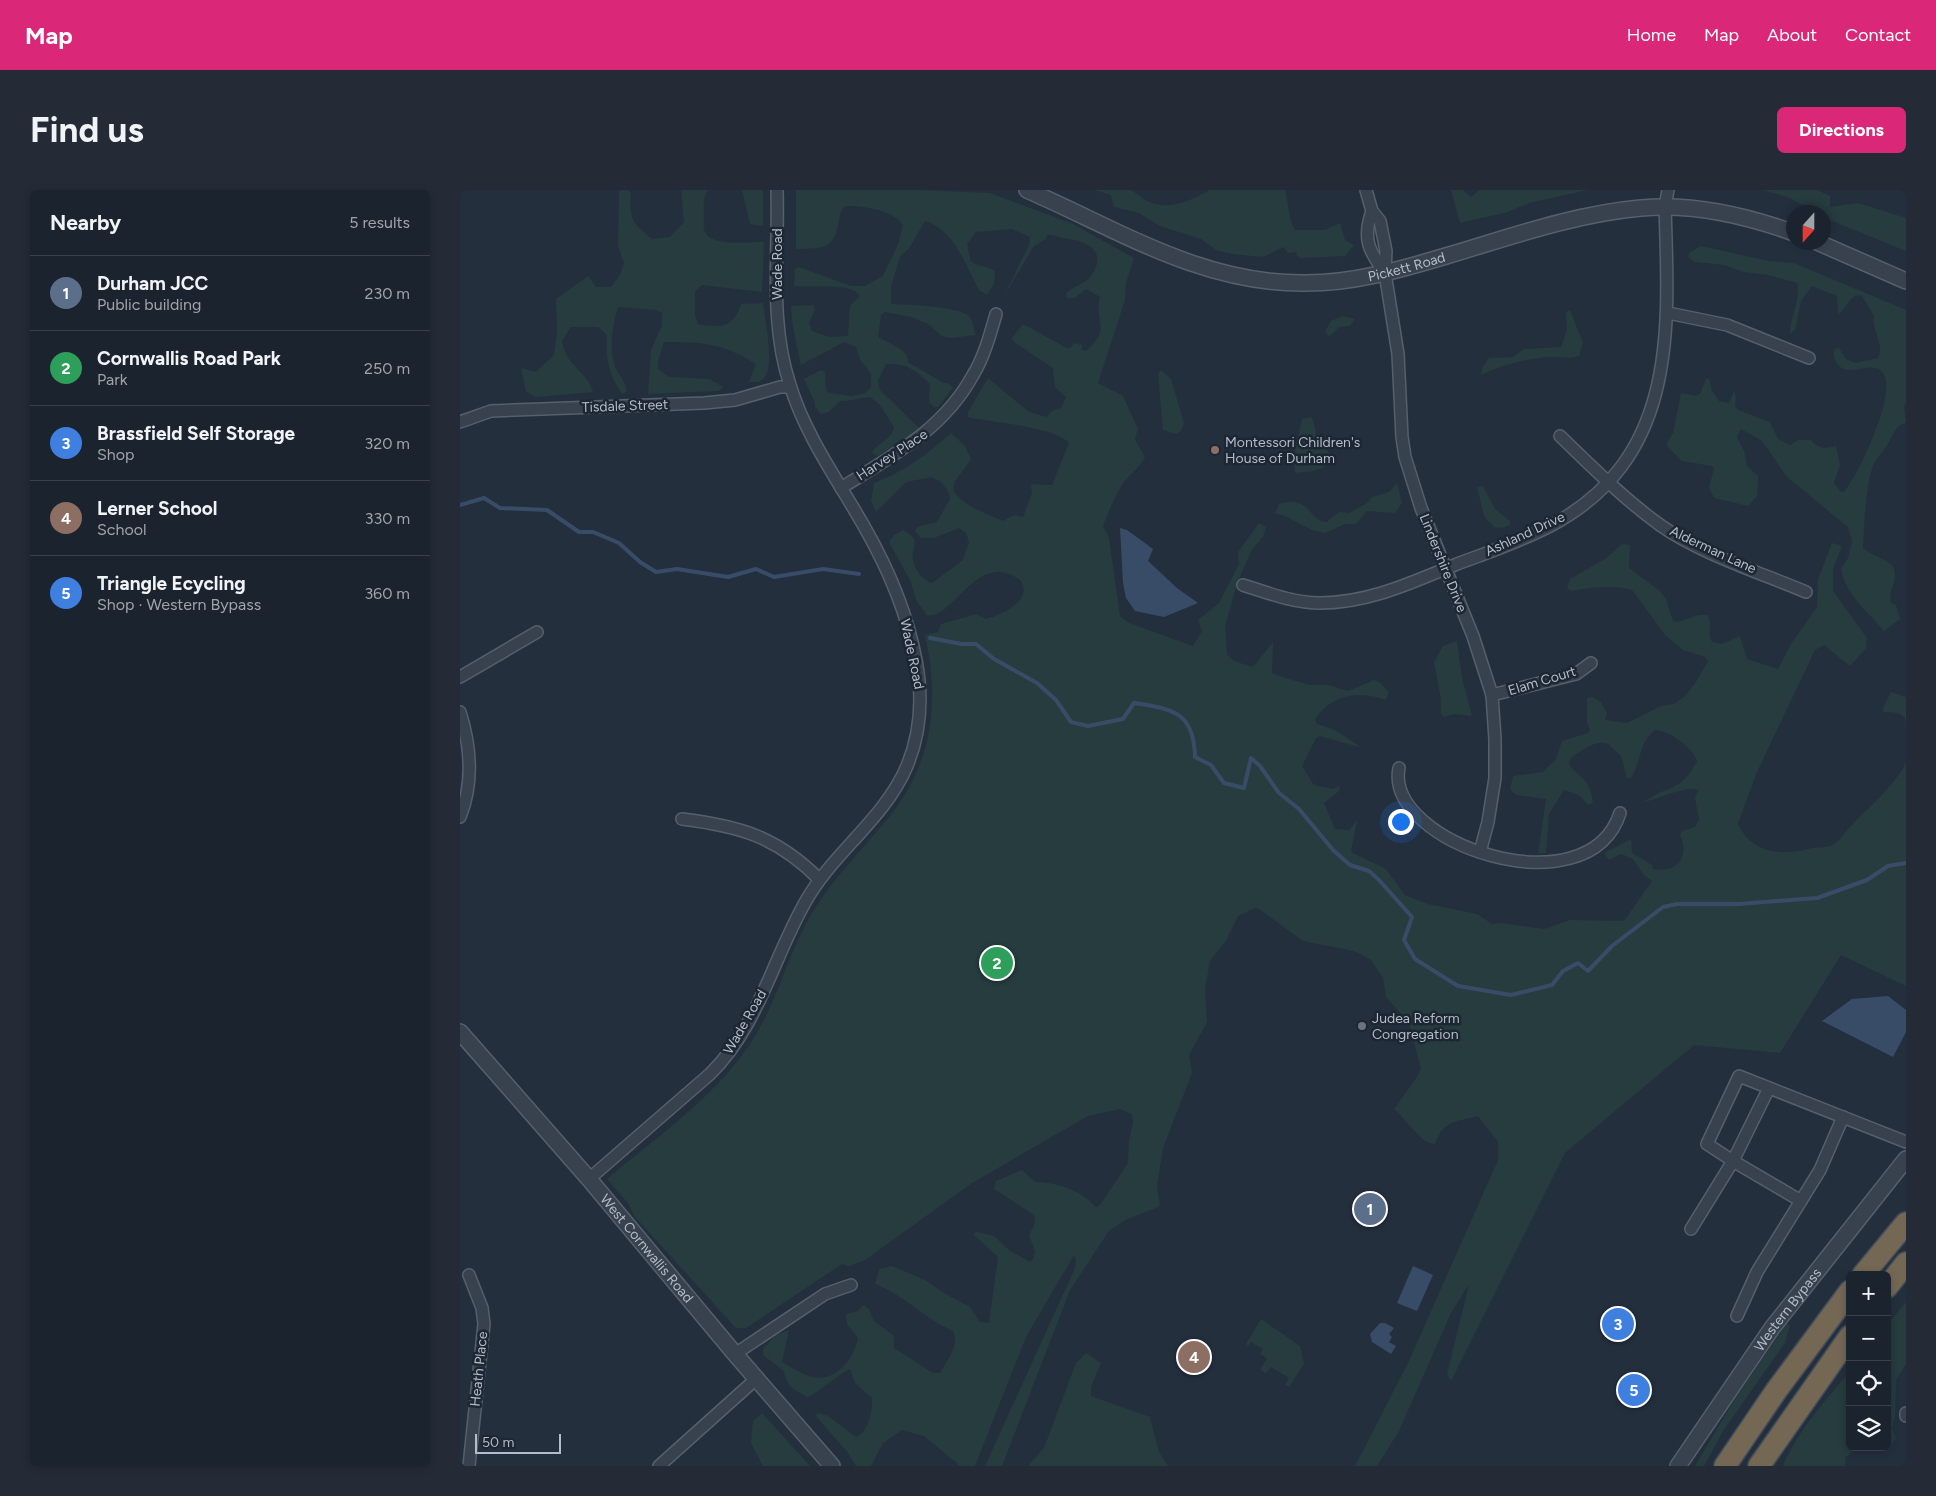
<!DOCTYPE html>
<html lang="en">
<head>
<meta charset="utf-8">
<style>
	body { margin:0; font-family:Figtree,sans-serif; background:#242b36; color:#f1f3f6 }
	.controls { position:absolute; right:15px; bottom:15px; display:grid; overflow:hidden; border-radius:8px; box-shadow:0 2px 8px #0003 }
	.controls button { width:45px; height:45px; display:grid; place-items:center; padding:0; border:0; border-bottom:1px solid #39404a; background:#1b232e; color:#f1f3f6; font:25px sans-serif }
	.compass { position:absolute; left:1326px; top:15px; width:45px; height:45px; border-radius:50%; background:#1b232e; box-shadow:0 2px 8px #0003; rotate:201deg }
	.scale { position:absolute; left:15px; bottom:12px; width:86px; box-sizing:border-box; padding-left:5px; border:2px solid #b4bcc9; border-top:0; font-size:14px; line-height:18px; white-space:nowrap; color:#b4bcc9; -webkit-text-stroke:4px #1d2633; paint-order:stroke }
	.you { position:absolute; left:940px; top:631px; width:18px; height:18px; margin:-12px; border:4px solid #fff; border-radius:50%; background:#1a73e8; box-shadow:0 0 0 8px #1a73e833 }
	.badge { display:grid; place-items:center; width:32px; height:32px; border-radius:50%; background:#db2777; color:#fff; font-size:16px; font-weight:700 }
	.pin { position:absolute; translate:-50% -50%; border:2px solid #fff; box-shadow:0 1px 5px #0006 }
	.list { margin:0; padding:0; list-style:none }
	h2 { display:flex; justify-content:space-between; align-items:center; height:65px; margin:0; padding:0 20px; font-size:21px }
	h2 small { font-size:16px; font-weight:400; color:#a0a4aa }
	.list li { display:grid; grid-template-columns:32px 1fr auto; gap:15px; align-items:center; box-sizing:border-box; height:75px; padding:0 20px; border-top:1px solid #39404a }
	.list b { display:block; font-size:19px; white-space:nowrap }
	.list p { margin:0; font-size:16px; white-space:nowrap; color:#a0a4aa }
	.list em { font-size:16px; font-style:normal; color:#a0a4aa }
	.icon { flex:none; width:28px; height:28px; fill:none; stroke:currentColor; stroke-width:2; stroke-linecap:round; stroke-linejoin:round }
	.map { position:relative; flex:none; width:1446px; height:1276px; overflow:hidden; border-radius:8px }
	header { display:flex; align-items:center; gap:30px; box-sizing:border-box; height:70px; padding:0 25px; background:#db2777; color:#fff }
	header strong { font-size:24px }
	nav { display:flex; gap:28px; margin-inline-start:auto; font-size:18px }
	.intro { display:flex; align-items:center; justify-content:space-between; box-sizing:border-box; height:120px; padding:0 30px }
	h1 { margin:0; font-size:35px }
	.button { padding:12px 22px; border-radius:8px; background:#db2777; color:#fff; font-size:18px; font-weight:700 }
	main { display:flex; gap:30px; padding:0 30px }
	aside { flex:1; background:#1b232e; border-radius:8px; box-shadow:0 2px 8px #0003 }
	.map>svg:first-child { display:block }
</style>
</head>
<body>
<header>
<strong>Map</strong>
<nav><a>Home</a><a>Map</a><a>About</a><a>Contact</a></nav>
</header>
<div class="intro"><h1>Find us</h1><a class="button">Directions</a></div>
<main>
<aside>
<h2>Nearby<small>5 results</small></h2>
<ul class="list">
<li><span class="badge" style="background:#5c6f8a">1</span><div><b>Durham JCC</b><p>Public building</p></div><em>230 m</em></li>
<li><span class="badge" style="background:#2e9e5b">2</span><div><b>Cornwallis Road Park</b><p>Park</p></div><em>250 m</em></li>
<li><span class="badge" style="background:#3f7fe0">3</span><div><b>Brassfield Self Storage</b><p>Shop</p></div><em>320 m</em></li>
<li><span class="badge" style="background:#8d6e63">4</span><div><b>Lerner School</b><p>School</p></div><em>330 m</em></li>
<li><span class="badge" style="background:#3f7fe0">5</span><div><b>Triangle Ecycling</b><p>Shop · Western Bypass</p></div><em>360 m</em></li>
</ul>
</aside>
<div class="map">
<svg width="1446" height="1276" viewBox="0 0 1446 1276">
	<rect width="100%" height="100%" fill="#242f3e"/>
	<g fill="#263c3f">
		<path d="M161,0H168L171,3C169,29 172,33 192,49L210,47L224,32L221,0H248C242,8 244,17 244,26C244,31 243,38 245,42C251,57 290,52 304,52L302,102L242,95L235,101V126L238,134C260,138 274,138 281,114L303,113C305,129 315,176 304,188C300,193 295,192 289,192L296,174C262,153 243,152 204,152L198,171V179L209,187L249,189L263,197L259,201L188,204L191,160L202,135V123L196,120L158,117C153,134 149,155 154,173C156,184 167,190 166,202L162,204C149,184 145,169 147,145L138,137H111L102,151C107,178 126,179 133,202L76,207L66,202L61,178L76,182L94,165L97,142L96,109L128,86L136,97H151L160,85L164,73L158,56L159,2Z"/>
		<path d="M282,0H303V36L290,34Z"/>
		<path d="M336,0H459L530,3L613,34L674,68L666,93L665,110L638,193L663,206L678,239L675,249L685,267C680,277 671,283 664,292C655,305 649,321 643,336L649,348L660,426L669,433L733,456L742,441L738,430L759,413L779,374L778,362L799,333L806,337L803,347L791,361L777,394L765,436L767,464L774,471L793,477L813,452L812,483L816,485L849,495H868L888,501L914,490L919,492L929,502L926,510C900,500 872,504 855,529L857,534L875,540L902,558L860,546L856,548L842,576L854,595L872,599L880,596L879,601L864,613L875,639L889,640L897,630L891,662L926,679L945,705L968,714L1017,724L1032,734L1041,733L1084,739L1110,730L1164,731L1192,691L1184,685L1173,669L1161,664L1149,670L1144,663L1171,649L1172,663L1192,675L1193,679C1217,683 1230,667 1220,645L1222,641L1235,637L1239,629L1235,608L1238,600C1227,595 1198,609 1184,612C1208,594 1221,603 1237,571C1232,557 1210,541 1195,540C1179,552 1181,572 1171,588H1167L1161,566L1148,554C1140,551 1133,554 1126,558C1097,575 1111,575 1125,591C1130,596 1132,606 1133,613L1128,615L1119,605L1104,600L1089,624L1086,663L1078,664L1086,609L1056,605L1050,599L1053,586L1083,582L1096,569L1102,551L1128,543L1130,539L1127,533V508L1132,507L1141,512L1147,523L1145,530L1167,533L1201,516L1214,514L1225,506L1236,492L1248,471L1245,467L1223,460L1206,446L1172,400C1157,394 1126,398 1110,401L1107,397L1110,389L1145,369L1162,354L1170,355L1169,378L1200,401L1206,409L1213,431L1217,432L1239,425H1247C1253,434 1247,444 1252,452L1262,454L1280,446L1287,469L1318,479L1331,454L1357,417L1358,389L1372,353L1382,356L1373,379V401L1407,448L1406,458L1390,476L1364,455L1355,460L1296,584L1278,634C1293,665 1323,666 1353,658C1359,657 1367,658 1372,655C1379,652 1385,641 1391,636C1410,615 1432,599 1446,573V796L1381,765L1320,863L1234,855L1105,963L991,1191L987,1184L1009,1094L991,1123L939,1241L917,1276H895L948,1173L1038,970V952L1018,926C997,932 983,930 975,954C959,953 946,928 934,919L957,887L961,879L949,832L926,807L923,788L911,770L894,761L843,751L799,719L795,718L778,726L767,749L750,771L745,799L747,832L729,865L732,883L703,958L697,996L700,1015L696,1018L665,1030L649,1041L610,1100L542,1276H525L615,1078L616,1069L614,1065L566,1147L515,1276H498V1274L464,1246L442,1240L423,1253L411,1276H396L388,1263L355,1225L359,1223L368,1226L396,1247C408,1243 413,1220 412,1208L395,1193L390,1179C374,1187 363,1199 348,1207C334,1200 327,1197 324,1181L303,1165V1159L316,1145L329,1140L322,1172C331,1177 340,1183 349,1186C374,1195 394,1169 398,1148L387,1134L386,1124L398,1121L403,1115L409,1119L414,1131L434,1146V1158L473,1183H480C487,1170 500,1156 493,1141C465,1129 444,1105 415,1094L419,1079L432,1076L465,1090L484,1103L510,1117L520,1132L529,1133L538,1067L513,1044L517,1042L534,1046L549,1060L570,1072L573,1069L575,1061L569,1045L575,1033L574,1025L534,999L536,991L562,980L575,992C598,992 620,1000 636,1017L640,1015L668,973L669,951L673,933L672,924L660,919L628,926L512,993L405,1070L389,1076L382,1074L286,1138H276L174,1026L168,1013L147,989C200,944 263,902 298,841C321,801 331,754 357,715C378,683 405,656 429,627C473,572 480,512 465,445L478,442L481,434L516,424L526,429C541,425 573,411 561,391C518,356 492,432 467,425L457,412L450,390L429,352L434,345L443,340C463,351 451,354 453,370C454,379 464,391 472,393L503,370L509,352L506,343L499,338L474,348H461L455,341L457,337L477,332L490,309L488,301L480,291L472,287L446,292L416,322L411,311L414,293C444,282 467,264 491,243L505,256L511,269L494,293L493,301C505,317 525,323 543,331L554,325L563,327L572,303L571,294L592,295L609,253C598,238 533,232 512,228L508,227V222L528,188L569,222L586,227L592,221L601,218L606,207L595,197L593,178L554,152L552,148L563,134L607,158H611L614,153L622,155V160L626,161C653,137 633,132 640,107L626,99L615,108H607L606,104C612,96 626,94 631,86C650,59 623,50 602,48C597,47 593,44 587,45L586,49L574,56L544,106L569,55L570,47L552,39L516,42L507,54L511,72C519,77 529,76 535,81L534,94L527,105L519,100C505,75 495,40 465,31L450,57L440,67L431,97V114C448,115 497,116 509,126C513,130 514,140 516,145L490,148L482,146L468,134L451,127L425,122L421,125L418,147L439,158L446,164L449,173L484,193H488L493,198L478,217H474L469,212L470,194C458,181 444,172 426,174L418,190L420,200L459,238L453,245L418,266L412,263C417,252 431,251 434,237L420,215L410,207C400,208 390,211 380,211L369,222L361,224L355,217V213L344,189L361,180L365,182L366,200L369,203L392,206L405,203L411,197V184L400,169L396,157L384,152L341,175L333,138L331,116L354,115L355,120L349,133L352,141L369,147L388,146L390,116L400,106C391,92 349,98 334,96L335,79L339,77L391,96H405L423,86L438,54L443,36C437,20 399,15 385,16C380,20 380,25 379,31C374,61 362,58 336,59Z"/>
		<path d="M634,0C645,0 658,0 669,0C675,1 680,7 685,10C708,22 729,11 750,0H825C829,14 828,28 835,40H865L880,33L885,50L894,55L885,66L841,68L837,66L836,62L828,63L823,57L803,67L772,64L756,60L741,49L700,36L679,23L654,17L651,5Z"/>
		<path d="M991,0H1003L1011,7L1019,0H1128L1069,13L1048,22L1000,33Z"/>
		<path d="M1303,0H1357L1370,6V17L1398,13L1446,28V61L1365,28L1364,22H1355L1330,8Z"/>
		<path d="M1241,56L1308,71L1334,73L1446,120V212L1444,217L1446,233C1435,235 1434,244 1429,252C1425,260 1418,266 1414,274C1406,289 1404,340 1403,358C1413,368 1436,369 1435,385C1435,395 1428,404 1431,413L1436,415L1440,429L1424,441C1408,421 1386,406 1381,379L1388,368L1392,351L1388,337L1327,287L1302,251L1281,239L1277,247L1284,261L1287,276L1298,286V291L1297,306L1288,316L1254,308L1249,297L1254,279L1252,276L1222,271L1206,255L1213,243L1221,203L1236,206L1240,204L1246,188L1250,190L1251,199L1259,211L1269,213L1274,201L1276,207L1275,216L1278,220L1310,232L1318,249L1330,255L1338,250H1351C1359,259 1365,259 1376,256L1380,275L1374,293L1380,301L1384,302C1398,286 1440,198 1422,182C1409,169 1387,190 1377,173C1374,169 1373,164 1375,159L1379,158L1386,169L1395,173L1418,168C1425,153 1411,141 1414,126L1402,106C1389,102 1388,119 1378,124L1377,106L1352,96L1341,111L1335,140L1330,144C1330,126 1341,112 1337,93L1308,85L1284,82L1264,75L1235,72L1228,67L1229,63Z"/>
		<path d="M1110,120L1123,153L1119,166C1108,170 1099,166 1088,167C1066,169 1041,175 1021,185L1023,176L1029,168L1053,167L1064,159L1101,157L1107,140L1106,122Z"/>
		<path d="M882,126L895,129L890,136L879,137L869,147L865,141L871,131Z"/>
		<path d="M701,180L711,189L724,233L721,241L716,244L703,240L698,184Z"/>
		<path d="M851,227C856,234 854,239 857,246C860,254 867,260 872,266C867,282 851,281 835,283L834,266L842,229Z"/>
		<path d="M937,293L942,313L935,323L907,321L896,334H885L865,343L852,340L823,325L815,324L819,314C850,304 849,332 867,332L879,322L889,323L907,313L912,307L929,302Z"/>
		<path d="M1023,296L1035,319L1050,331V335L1042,338L1034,337L1024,326L1017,297Z"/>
		<path d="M997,451L1002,488L1012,526L994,524L984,527L981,524V510L974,472L983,456Z"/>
		<path d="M1431,502L1446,507V536L1445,528C1439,522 1432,522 1423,522V518Z"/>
		<path d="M1446,1112V1174L1436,1190L1435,1227L1432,1238L1436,1248L1428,1261L1425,1257H1427V1135Z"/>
		<path d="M801,1129L840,1156L844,1174L829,1197L825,1195L829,1188L811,1177L806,1183L800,1180L807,1168L800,1164L803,1159L791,1152L788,1156L786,1154Z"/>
		<path d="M1327,1133L1330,1136L1325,1153L1263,1241L1244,1276H1235L1275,1209Z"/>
		<path d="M626,1163L641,1173L631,1197V1206L690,1227L699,1262L708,1276H568L584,1258L616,1173Z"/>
		<path d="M1390,1181V1257H1398L1385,1268V1276H1323C1337,1241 1366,1210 1390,1181Z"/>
		<path d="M302,1223L350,1276H303L291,1253L293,1231Z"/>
	</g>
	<g fill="#394c67">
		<path d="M660,338L667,340L693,359L688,371L717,398L738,413L704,427L675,421L666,408L663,393Z"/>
		<path d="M1428,806L1446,820V842L1433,867L1362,831L1392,809Z"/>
		<path d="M953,1076L973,1085L957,1121L937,1113Z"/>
		<path d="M920,1133H925L934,1138L929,1144L932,1147L929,1152L936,1156L931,1164L912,1152L910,1144Z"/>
	</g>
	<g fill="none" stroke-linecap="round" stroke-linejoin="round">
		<g stroke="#394c67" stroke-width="4">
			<path d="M0,315L24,308L40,318L87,320L119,342H133L159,353L180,372L196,382L217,379L268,387L296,379L314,387L363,379L399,384"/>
			<path d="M470,448L502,454H516L534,469L577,493L596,510L611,532L628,536L663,529L674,513C713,519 734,522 735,567L751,575L764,593L784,598L791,568L800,576L819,603L839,619L873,660L890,675L909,681L919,690L952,727L944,750L955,769L998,796L1051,805L1092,795L1103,781L1118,773L1128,781L1152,756L1203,717L1217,714H1279L1357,708L1407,690L1428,676L1446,673"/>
		</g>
		<g stroke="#565f6c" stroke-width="14">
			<g id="minor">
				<path d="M906,0L912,21L920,31L926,61L925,83L938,164L942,247L945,267L961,318L1013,446L1032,505L1035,549V588L1028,632L1020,662"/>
				<path d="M912,21C902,49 909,61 925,83"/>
				<path d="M1208,123L1267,135L1349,168"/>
				<path d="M0,232L31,221L244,213L275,210L320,197H330"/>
				<path d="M1100,246C1132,277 1164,309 1200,335C1239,363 1301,383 1346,402"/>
				<path d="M381,298C432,266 483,240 513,185C524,167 530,145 536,124"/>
				<path d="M783,395C808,403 834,413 860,413C909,413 953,392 997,374C1029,362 1062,351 1092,335C1218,267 1209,140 1205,17L1208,0"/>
				<path d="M0,487L77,442"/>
				<path d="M1032,505L1116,484L1131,473"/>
				<path d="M0,522C11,557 14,592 0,627"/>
				<path d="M939,578C924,653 1128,722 1160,623"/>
				<path d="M222,629C280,636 317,647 359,689"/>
				<path d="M1309,898L1273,971L1341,1011"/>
				<path d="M129,989L250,884C299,836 313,767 347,709C375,661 425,628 447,576C461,542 463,506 456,470C447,423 429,380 405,338C379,292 346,247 330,195C309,132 319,65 317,0"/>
				<path d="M1231,1039L1273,971L1247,954L1279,886L1446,952"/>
				<path d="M1277,1126L1297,1082L1360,980L1383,927"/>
				<path d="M275,1164L365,1104L391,1095"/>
				<path d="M1446,1223V1226"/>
				<path d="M9,1276L24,1134L22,1118L9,1085"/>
				<path d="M199,1276L296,1189"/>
			</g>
		</g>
		<g stroke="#565f6c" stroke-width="18">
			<g id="tertiary">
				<path id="s1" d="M567,0C657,39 740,93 841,93C891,94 939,80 986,66C1050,47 1114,24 1181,18C1233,13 1285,25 1334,43"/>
				<path d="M1357,52L1446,91"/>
				<path id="s2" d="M0,842L129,989L275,1164L372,1276"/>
				<path id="s3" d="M1218,1276L1312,1138L1446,969"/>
			</g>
		</g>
		<g stroke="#434c59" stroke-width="24">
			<g id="motorway">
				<path d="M1403,1085L1446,1033"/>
				<path d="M1427,1097L1446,1073"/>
				<path d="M1265,1276L1316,1201L1390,1101"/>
				<path d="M1299,1276L1390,1146"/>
			</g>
		</g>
		<use href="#minor" stroke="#38414e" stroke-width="11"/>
		<use href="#tertiary" stroke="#38414e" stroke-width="15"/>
		<use href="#motorway" stroke="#746855" stroke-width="21"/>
	</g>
	<circle fill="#8d6e63" stroke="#1d2633" stroke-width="2" cx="755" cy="260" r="5"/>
	<circle fill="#6b7280" stroke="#1d2633" stroke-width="2" cx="902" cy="836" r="5"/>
	<g text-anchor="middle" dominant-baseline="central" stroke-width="5" stroke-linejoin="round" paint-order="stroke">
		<g font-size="14" fill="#b4bcc9" stroke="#1d2633">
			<text transform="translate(317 74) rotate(-90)">Wade Road</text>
			<text stroke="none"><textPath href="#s1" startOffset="399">Pickett Road</textPath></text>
			<text transform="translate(165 216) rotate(-2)">Tisdale Street</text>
			<text transform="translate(432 265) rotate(-33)">Harvey Place</text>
			<text transform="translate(1065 344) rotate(-25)">Ashland Drive</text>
			<text transform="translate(1253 360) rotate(25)">Alderman Lane</text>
			<text transform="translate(983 373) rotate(68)">Lindershire Drive</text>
			<text transform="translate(452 464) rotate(78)">Wade Road</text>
			<text transform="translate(1082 491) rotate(-17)">Elam Court</text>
			<text transform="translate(285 832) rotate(-60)">Wade Road</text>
			<text stroke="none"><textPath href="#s2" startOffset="286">West Cornwallis Road</textPath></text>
			<text stroke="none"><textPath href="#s3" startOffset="191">Western Bypass</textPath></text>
			<text transform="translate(19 1179) rotate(-84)">Heath Place</text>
		</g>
		<g font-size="14" fill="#b4bcc9" stroke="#1d2633" text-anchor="start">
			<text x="765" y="252">Montessori Children's<tspan x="765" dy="16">House of Durham</tspan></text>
			<text x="912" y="828">Judea Reform<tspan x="912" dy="16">Congregation</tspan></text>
		</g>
	</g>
</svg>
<div class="controls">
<button>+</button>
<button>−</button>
<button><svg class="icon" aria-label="locate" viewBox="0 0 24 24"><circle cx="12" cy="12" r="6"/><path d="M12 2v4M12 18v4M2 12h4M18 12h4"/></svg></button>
<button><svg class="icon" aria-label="layers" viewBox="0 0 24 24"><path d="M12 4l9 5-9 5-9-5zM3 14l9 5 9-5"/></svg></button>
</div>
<svg class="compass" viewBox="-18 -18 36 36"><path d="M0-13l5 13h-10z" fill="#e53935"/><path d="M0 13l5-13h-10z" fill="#a0a4aa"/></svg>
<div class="scale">50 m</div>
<div class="you"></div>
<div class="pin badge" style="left:910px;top:1019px;background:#5c6f8a">1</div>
<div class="pin badge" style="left:537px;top:773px;background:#2e9e5b">2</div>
<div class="pin badge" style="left:1158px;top:1134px;background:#3f7fe0">3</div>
<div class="pin badge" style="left:734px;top:1167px;background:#8d6e63">4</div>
<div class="pin badge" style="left:1174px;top:1200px;background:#3f7fe0">5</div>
</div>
</main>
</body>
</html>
